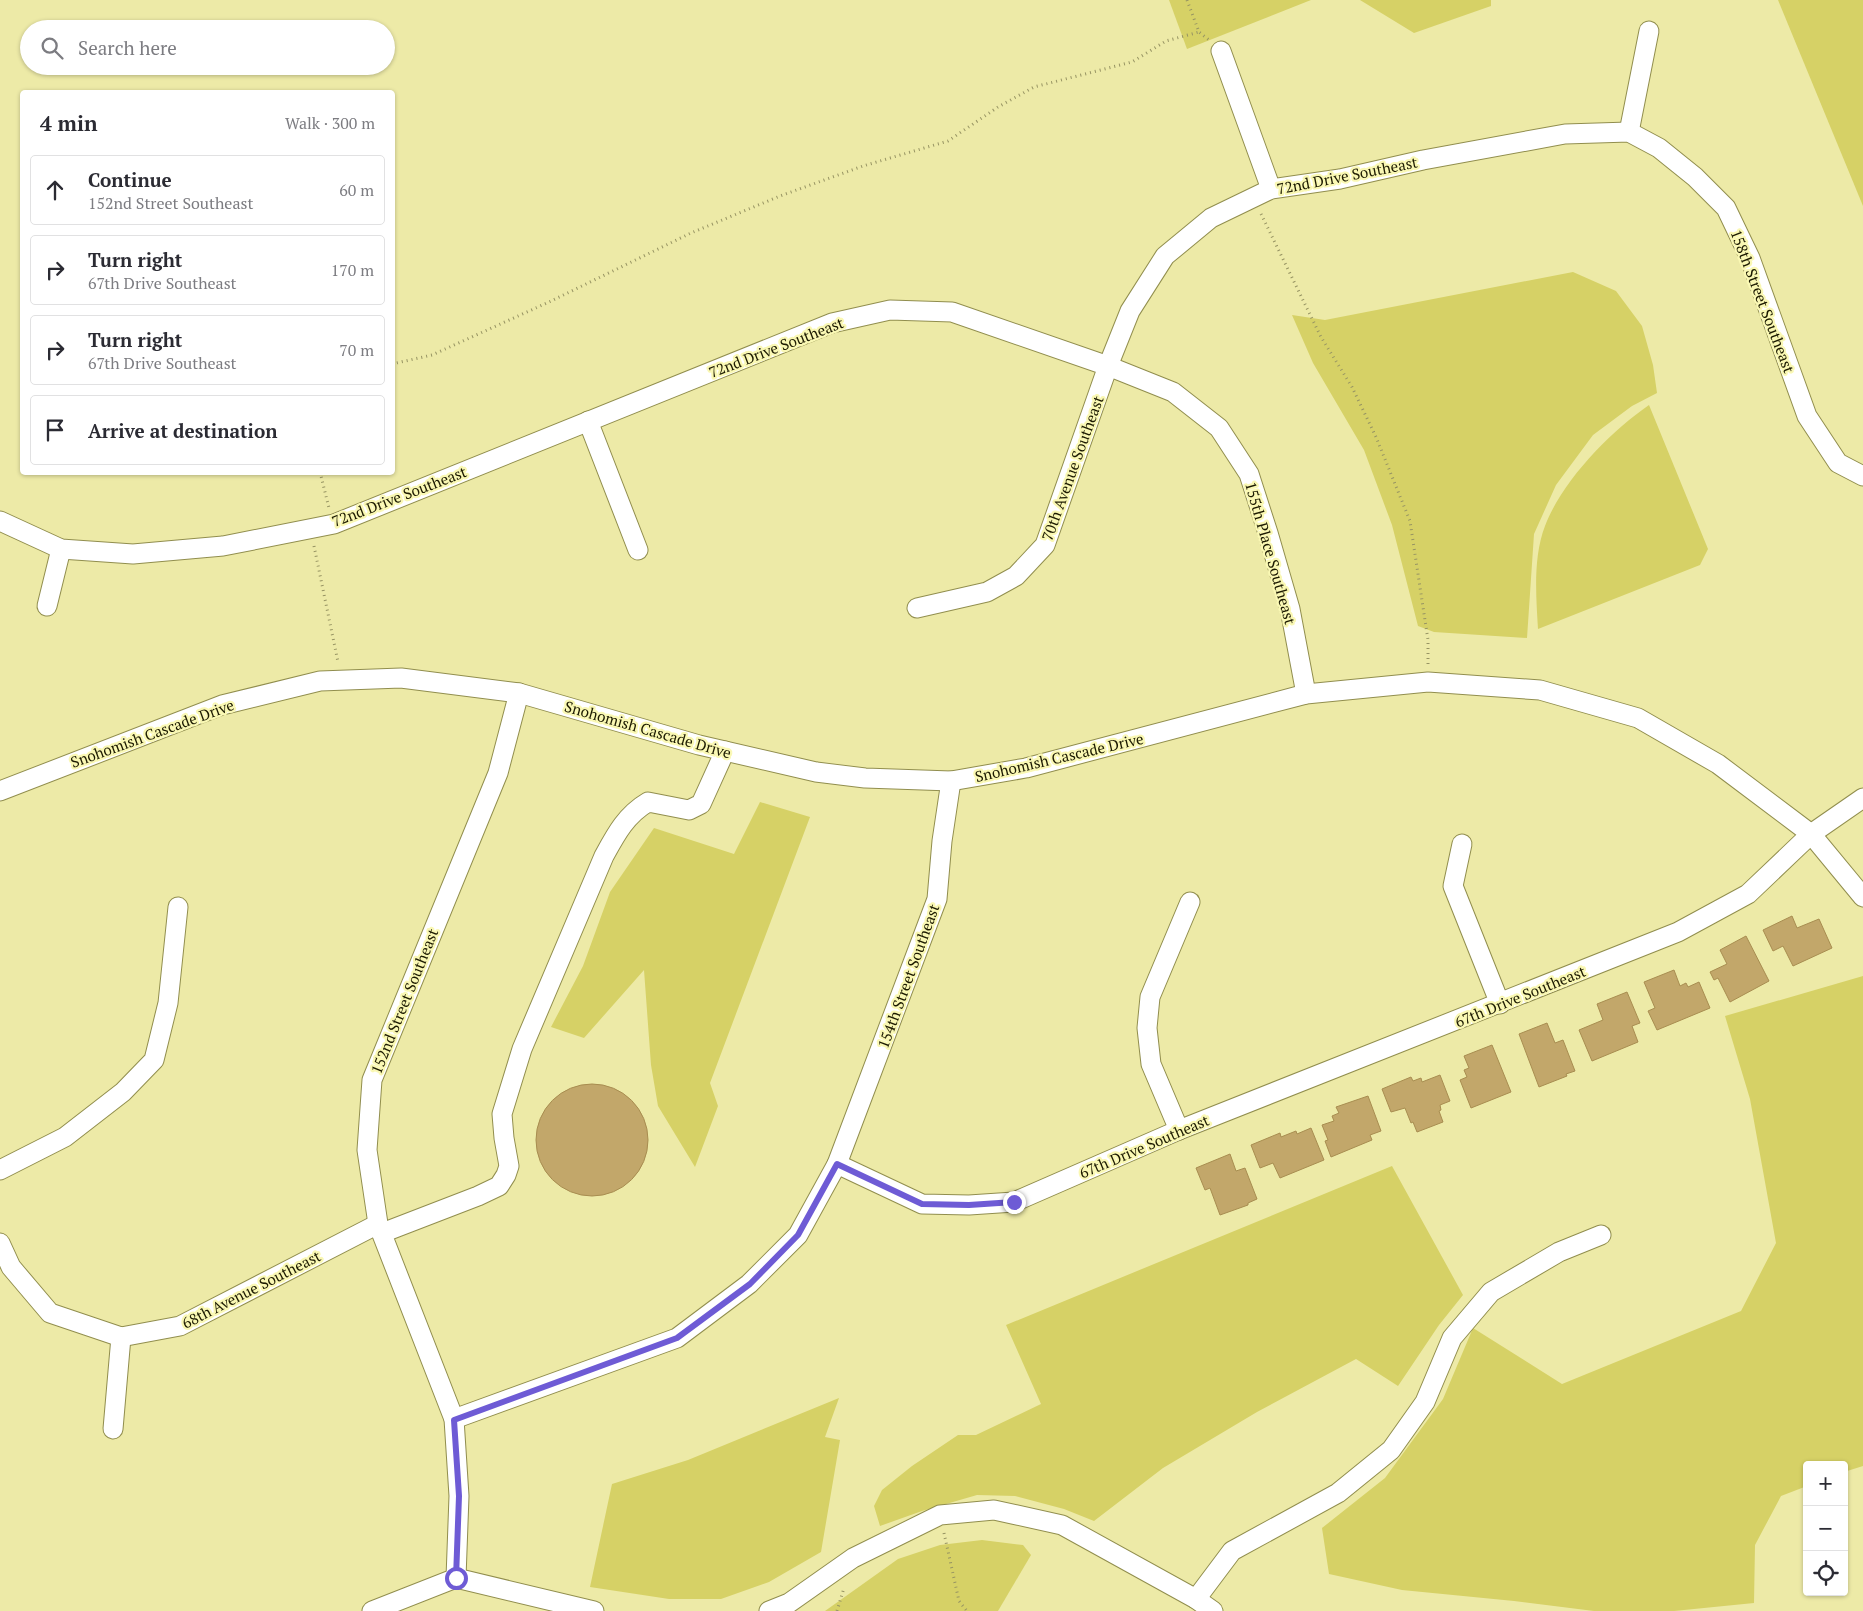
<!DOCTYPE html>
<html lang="en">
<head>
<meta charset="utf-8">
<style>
	body { margin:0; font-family:"PT Serif",serif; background:#f7f7f7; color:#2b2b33 }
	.controls { position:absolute; right:15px; bottom:15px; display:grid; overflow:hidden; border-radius:5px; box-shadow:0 1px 4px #0004 }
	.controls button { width:45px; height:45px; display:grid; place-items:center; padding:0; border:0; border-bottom:1px solid #e1e1e2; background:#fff; color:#2b2b33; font:25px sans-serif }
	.stop { position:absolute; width:15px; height:15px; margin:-11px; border:4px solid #6e5bd5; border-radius:50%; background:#fff }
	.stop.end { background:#6e5bd5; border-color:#fff; box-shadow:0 1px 5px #0008 }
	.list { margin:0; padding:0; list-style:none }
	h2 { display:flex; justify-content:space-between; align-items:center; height:65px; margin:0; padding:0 20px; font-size:21px }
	h2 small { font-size:16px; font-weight:400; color:#7c7c81 }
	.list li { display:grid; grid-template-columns:32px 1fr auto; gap:15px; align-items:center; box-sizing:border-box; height:70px; margin:0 10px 10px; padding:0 10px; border:1px solid #e1e1e2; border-radius:5px }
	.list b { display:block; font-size:19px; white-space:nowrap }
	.list p { margin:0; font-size:16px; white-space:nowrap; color:#7c7c81 }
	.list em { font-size:16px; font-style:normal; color:#7c7c81 }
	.icon { flex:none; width:28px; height:28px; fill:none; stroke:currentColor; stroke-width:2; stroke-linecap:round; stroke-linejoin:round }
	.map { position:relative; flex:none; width:1863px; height:1611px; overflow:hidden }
	.search { position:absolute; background:#fff; box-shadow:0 1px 4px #0004; left:20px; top:20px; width:375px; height:55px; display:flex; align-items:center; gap:12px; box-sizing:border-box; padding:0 18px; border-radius:28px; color:#7c7c81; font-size:19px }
	.panel { position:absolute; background:#fff; box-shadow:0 1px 4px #0004; left:20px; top:90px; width:375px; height:385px; border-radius:5px }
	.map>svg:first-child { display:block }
</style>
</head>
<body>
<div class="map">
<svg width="1863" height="1611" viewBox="0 0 1863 1611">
	<rect width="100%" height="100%" fill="#edeaa7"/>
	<g fill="#d6d166">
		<path d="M1169,0H1311L1187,49Z"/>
		<path d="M1360,0H1491V6L1414,33Z"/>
		<path d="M1778,0H1863V206Z"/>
		<path d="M1573,272L1616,291L1642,326L1653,365L1657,393L1632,406L1593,435L1556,485L1534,534L1527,638L1434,632L1418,626L1392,525L1364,450L1313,363L1292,315L1325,320Z"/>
		<path d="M1649,405L1708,549L1700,565L1538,629C1536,596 1533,557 1545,526C1562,481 1610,432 1649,405Z"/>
		<path d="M760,802L810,817L710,1083L718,1106L695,1167L658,1106L651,1065L644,970L584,1038L551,1027L583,966L610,892L654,828L734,854Z"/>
		<path d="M1863,976V1466L1844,1472V1465H1807V1486L1781,1496L1755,1545L1754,1603L1674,1611H1594L1514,1601L1402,1590L1329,1574L1322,1528L1385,1478L1443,1399L1473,1328L1562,1384L1741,1311L1776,1243L1750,1099L1725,1016Z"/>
		<path d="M1392,1166L1463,1295L1439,1325L1398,1386L1356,1359L1257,1412L1163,1468L1094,1521L1064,1509L1015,1496L977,1495L922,1511L880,1526L874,1506L882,1490L912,1466L958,1435H976L1041,1404L1006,1325Z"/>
		<path d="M839,1398L825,1437L840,1440L821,1552L769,1582L721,1599H669L590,1587L612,1484L688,1460Z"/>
		<path d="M982,1540L1023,1545L1031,1555L998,1611H825L898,1559L940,1545Z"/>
	</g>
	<g fill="#c2a76a" stroke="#a88d50">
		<path d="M1792,916L1797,928L1819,919L1832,948L1793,966L1783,946L1773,951L1763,930Z"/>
		<path d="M1746,936L1769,981L1730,1002L1718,978L1714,980L1710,972L1727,964L1720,950Z"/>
		<path d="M1674,970L1680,986L1686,983L1688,987L1699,982L1710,1008L1657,1030L1648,1011L1655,1008L1644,982Z"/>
		<path d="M1627,992L1640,1023L1632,1026L1638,1042L1592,1061L1579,1030L1603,1020L1597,1004Z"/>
		<path d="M1547,1023L1555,1043L1563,1040L1575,1071L1566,1074L1567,1076L1539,1087L1519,1034Z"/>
		<path d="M1492,1045L1511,1092L1471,1108L1460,1080L1467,1077L1464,1070L1469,1068L1464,1056Z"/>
		<path d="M1440,1075L1450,1101L1440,1105L1441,1110L1439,1111L1443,1122L1417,1132L1413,1122L1411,1123L1405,1108L1391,1112L1382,1089L1411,1077L1413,1081L1421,1078L1422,1082Z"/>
		<circle cx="592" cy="1140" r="56"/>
		<path d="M1368,1096L1381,1131L1370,1135L1372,1140L1331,1157L1325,1141L1328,1140L1322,1125L1334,1121L1332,1116L1339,1113L1336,1107Z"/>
		<path d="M1311,1128L1324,1160L1280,1178L1273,1163L1260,1168L1251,1145L1280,1133L1281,1137L1296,1131L1297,1134Z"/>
		<path d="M1230,1154L1236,1171L1245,1168L1257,1199L1248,1203V1205L1220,1215L1210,1188L1205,1190L1196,1168Z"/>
	</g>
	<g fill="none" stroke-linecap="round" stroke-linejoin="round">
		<g stroke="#918e4e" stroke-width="21">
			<g id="minor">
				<path d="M1221,51L1271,189"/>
				<path d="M1629,132L1649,31"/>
				<path d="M588,421L638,550"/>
				<path d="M0,521L61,549L133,554L223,546L334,524L832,323L890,310L952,312L1108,366L1173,392L1219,428L1249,474L1268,533L1290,609L1306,694"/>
				<path d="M47,606L61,549"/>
				<path d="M917,608L987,592L1016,576L1045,545L1108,366L1130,311L1165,256L1211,218L1271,189L1340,179L1423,160L1565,134L1629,132L1659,148L1695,177L1726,208L1750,258L1807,416L1838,463L1863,476"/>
				<path d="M0,791L222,705L320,681L401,678L519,693L699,745L816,772L865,778L951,781L1026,768L1306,694L1428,682L1540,690L1638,718L1718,764L1811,834L1863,897"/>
				<path d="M1462,844L1453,886L1500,1004"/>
				<path d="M1179,1130L1151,1064L1147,1028L1150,997L1190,902"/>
				<path d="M837,1164L922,1204L969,1205L1014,1202L1179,1130L1678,932L1748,894L1811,834L1863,798"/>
				<path d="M0,1170L65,1137L123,1092L154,1060L168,1003L178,907"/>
				<path d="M382,1233L478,1196L499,1186L506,1175L509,1166L504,1138L502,1114L522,1049L604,856C616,834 626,815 648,802L689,810L701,804L725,751"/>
				<path d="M0,1243L11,1267L50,1313L121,1337L180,1326L378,1224"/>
				<path d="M454,1419L677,1338L749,1284L798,1235L837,1164L937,899L942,841L951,781"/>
				<path d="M113,1429L121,1337"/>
				<path d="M456,1578L459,1496L454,1419L378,1224L367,1150L372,1080L498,773L519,693"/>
				<path d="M1196,1599L1232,1551L1338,1493L1391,1450L1425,1402L1452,1338L1491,1292L1559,1252L1601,1235"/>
				<path d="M372,1611L456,1578L594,1611"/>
				<path d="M769,1611L789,1603L853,1558L940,1515L994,1510L1062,1525L1196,1599L1213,1611"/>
			</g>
		</g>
		<g stroke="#979463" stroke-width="3" stroke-dasharray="1 4" stroke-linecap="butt">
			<path d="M1187,0L1199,32L1209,40"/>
			<path d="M1261,214L1321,337L1352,387L1376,437L1410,521L1428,640V664"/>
			<path d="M392,364L432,355L549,302L691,233L780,196L863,166L948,141L998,107L1034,87L1132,62L1166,41L1199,32"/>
			<path d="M320,472L329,508"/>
			<path d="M314,546L338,662"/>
			<path d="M944,1533L959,1601L967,1611"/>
			<path d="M837,1611L844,1588"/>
		</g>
		<use href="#minor" stroke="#fff" stroke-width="19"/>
	</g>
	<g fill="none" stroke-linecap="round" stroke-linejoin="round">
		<path stroke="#6e5bd5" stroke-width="6" d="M456,1578L459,1496L454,1420L677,1338L750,1284L798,1235L837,1164L922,1204L969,1205L1014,1202"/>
	</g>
	<g text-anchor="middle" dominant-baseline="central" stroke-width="4.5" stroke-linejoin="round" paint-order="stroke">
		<g font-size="15" fill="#1c1a01" stroke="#faf8b4">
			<text transform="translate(1347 175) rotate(-11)">72nd Drive Southeast</text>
			<text transform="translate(1763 301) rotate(69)">158th Street Southeast</text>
			<text transform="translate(776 347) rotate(-21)">72nd Drive Southeast</text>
			<text transform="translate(1072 468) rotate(-70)">70th Avenue Southeast</text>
			<text transform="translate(399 496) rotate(-21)">72nd Drive Southeast</text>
			<text transform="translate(1271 553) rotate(74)">155th Place Southeast</text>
			<text transform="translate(648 729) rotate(16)">Snohomish Cascade Drive</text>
			<text transform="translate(152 733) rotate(-20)">Snohomish Cascade Drive</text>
			<text transform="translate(1059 757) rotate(-13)">Snohomish Cascade Drive</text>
			<text transform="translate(908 976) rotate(-70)">154th Street Southeast</text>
			<text transform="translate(1520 996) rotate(-22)">67th Drive Southeast</text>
			<text transform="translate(404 1001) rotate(-68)">152nd Street Southeast</text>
			<text transform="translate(1144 1146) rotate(-23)">67th Drive Southeast</text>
			<text transform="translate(251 1289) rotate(-27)">68th Avenue Southeast</text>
		</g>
	</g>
</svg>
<div class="controls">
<button>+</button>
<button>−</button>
<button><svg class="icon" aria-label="locate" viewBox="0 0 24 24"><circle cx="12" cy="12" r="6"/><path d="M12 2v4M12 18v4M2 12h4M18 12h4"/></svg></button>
</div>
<div class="stop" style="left:456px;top:1578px"></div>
<div class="stop end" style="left:1014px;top:1202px"></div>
<div class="search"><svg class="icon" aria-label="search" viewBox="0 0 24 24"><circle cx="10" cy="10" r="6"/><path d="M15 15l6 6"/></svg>Search here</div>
<section class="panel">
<h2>4 min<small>Walk · 300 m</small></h2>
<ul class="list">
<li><svg class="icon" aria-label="ahead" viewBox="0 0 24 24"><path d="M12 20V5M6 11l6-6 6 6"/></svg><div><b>Continue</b><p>152nd Street Southeast</p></div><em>60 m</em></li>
<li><svg class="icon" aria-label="right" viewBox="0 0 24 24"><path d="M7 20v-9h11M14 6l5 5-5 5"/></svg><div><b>Turn right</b><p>67th Drive Southeast</p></div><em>170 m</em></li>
<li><svg class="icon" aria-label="right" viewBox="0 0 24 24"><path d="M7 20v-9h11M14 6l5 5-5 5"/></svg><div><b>Turn right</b><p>67th Drive Southeast</p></div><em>70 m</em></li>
<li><svg class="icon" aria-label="arrive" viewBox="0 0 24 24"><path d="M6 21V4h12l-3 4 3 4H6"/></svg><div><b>Arrive at destination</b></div></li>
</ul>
</section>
</div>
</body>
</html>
